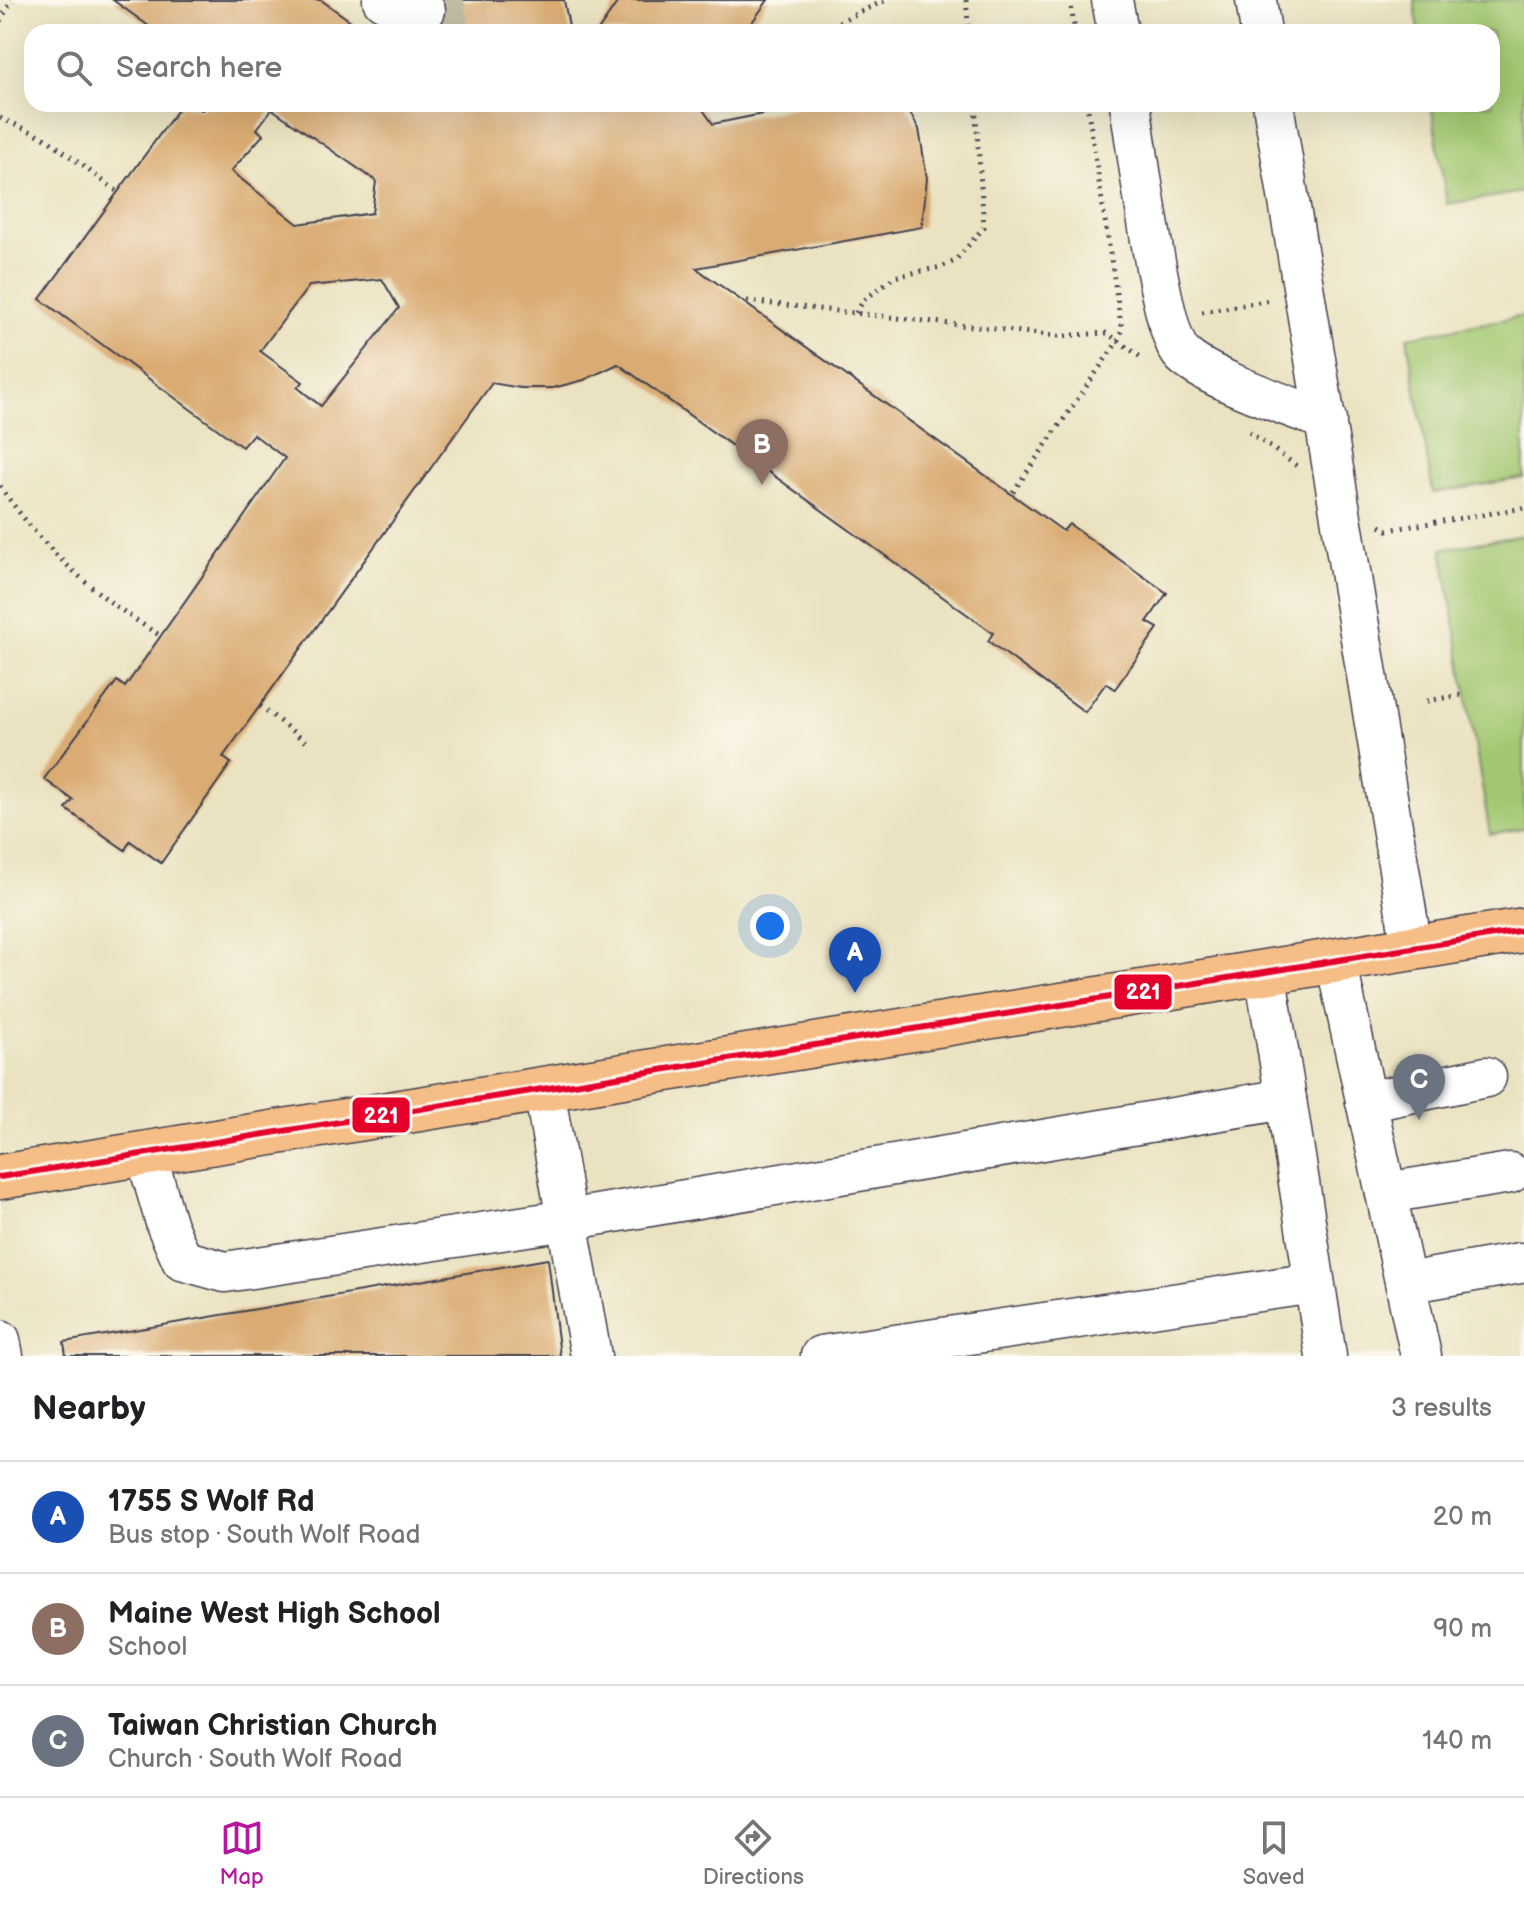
<!DOCTYPE html>
<html lang="en">
<head>
<meta charset="utf-8">
<style>
	body { margin:0; font-family:"Balsamiq Sans",sans-serif; background:#f2f2f2; color:#202124 }
	.you { position:absolute; left:770px; top:926px; width:28px; height:28px; margin:-20px; border:6px solid #fff; border-radius:50%; background:#1a73e8; box-shadow:0 0 0 12px #1a73e833 }
	.badge { display:grid; place-items:center; width:52px; height:52px; border-radius:50%; background:#b5179e; color:#fff; font-size:26px; font-weight:700 }
	.pin { position:absolute; translate:-50% -66px; filter:drop-shadow(0 2px 4px #0008) }
	.pin::after { content:''; position:absolute; top:42px; width:28px; height:24px; background:inherit; clip-path:polygon(0 0,100% 0,50% 100%) }
	.list { margin:0; padding:0; list-style:none }
	h2 { display:flex; justify-content:space-between; align-items:center; height:104px; margin:0; padding:0 32px; font-size:34px }
	h2 small { font-size:26px; font-weight:400; color:#757577 }
	.list li { display:grid; grid-template-columns:52px 1fr auto; gap:24px; align-items:center; box-sizing:border-box; height:112px; padding:0 32px; border-top:2px solid #e0e0e0 }
	.list b { display:block; font-size:30px; white-space:nowrap }
	.list p { margin:0; font-size:26px; white-space:nowrap; color:#757577 }
	.list em { font-size:26px; font-style:normal; color:#757577 }
	.icon { flex:none; width:44px; height:44px; fill:none; stroke:currentColor; stroke-width:2; stroke-linecap:round; stroke-linejoin:round }
	.map { position:relative; flex:none; width:1524px; height:1356px; overflow:hidden }
	.search { position:absolute; background:#fff; box-shadow:0 8px 32px #0002; left:24px; right:24px; top:24px; height:88px; display:flex; align-items:center; gap:20px; box-sizing:border-box; padding:0 28px; border-radius:24px; color:#757577; font-size:30px }
	.sheet { height:440px; background:#fff }
	nav { display:flex; justify-content:space-around; align-items:center; box-sizing:border-box; height:112px; border-top:2px solid #e0e0e0; background:#fff; font-size:22px; color:#757577 }
	nav a { display:grid; justify-items:center; gap:4px }
	nav .on { color:#b5179e }
	.map>svg:first-child { display:block }
</style>
</head>
<body>
<div class="map">
<svg width="1524" height="1356" viewBox="0 0 1524 1356">
	<rect width="100%" height="100%" fill="#fbf7ec"/>
	<filter id="ink" filterUnits="userSpaceOnUse"><feTurbulence type="fractalNoise" baseFrequency=".0125" numOctaves="2"/><feDisplacementMap in="SourceGraphic" scale="16" xChannelSelector="R" yChannelSelector="G"/><feConvolveMatrix kernelMatrix="1 2 1 2 8 2 1 2 1" color-interpolation-filters="sRGB"/></filter>
	<filter id="wash" filterUnits="userSpaceOnUse"><feTurbulence type="fractalNoise" baseFrequency=".006" numOctaves="4" result="noise"/><feDisplacementMap in="SourceGraphic" scale="32" xChannelSelector="R" yChannelSelector="G"/><feGaussianBlur stdDeviation="1.8" result="paint"/><feColorMatrix in="noise" values="0 0 0 0 0 0 0 0 0 0 0 0 0 0 0 0 0 1.4 0 .05"/><feComposite in="paint" operator="in"/></filter>
	<g filter="url(#wash)">
		<rect width="100%" height="100%" fill="#eae2c0"/>
		<g fill="#a3c771" stroke="#627456" stroke-width="2">
			<path d="M1414,0H1524V192L1447,204L1431,104H1492V32H1419Z"/>
			<path d="M1524,316V478L1433,493L1407,337Z"/>
			<path d="M1524,535V828L1490,834L1442,549Z"/>
		</g>
		<g id="blocks">
			<g fill="#daac73" fill-rule="evenodd">
				<path d="M113,0H321L366,32H157Z"/>
				<path d="M424,0H564L570,32H429Z"/>
				<path d="M619,0H768L745,32H597Z"/>
				<path d="M182,104L202,110L206,104H699L713,124L812,104H905L919,129L927,178L922,227L696,268L1063,531L1069,524L1167,593L1147,622L1158,628L1115,689L1106,683L1085,712L988,641L993,633L618,364L584,380L553,388H521L492,383L223,757L231,763L161,863L130,841L125,850L66,809L73,800L44,779L117,681L125,687L285,458L253,434L242,447L40,299ZM272,109L376,181L372,213L298,224L231,171L263,135L257,129ZM382,279L399,308L321,406L297,387L303,382L260,351L309,286Z"/>
				<path d="M548,1259L560,1356H66L64,1342Z"/>
			</g>
		</g>
	</g>
	<g filter="url(#ink)">
		<use href="#blocks" fill-opacity="0" stroke="#403f4f" stroke-width="2"/>
		<g fill="none" stroke-linecap="round" stroke-linejoin="round">
			<path stroke="#c2bca5" stroke-width="40" stroke-dasharray="40 20" stroke-linecap="butt" d="M425,10L485,0"/>
			<g stroke="#403f4f" stroke-width="43">
				<g id="minor">
					<path d="M383,0L406,11L425,10"/>
					<path d="M1112,0L1118,32"/>
					<path d="M1256,0L1261,32"/>
					<path d="M1130,104C1137,147 1160,330 1182,354C1205,378 1292,407 1326,420"/>
					<path d="M1273,104L1412,948"/>
					<path d="M1336,961L1421,1356"/>
					<path d="M544,1090L591,1356"/>
					<path d="M1286,1099L1326,1356"/>
					<path d="M1366,1102L1486,1077"/>
					<path d="M146,1154L167,1226L182,1260L225,1272L567,1220L1286,1099L1265,972"/>
					<path d="M1386,1193L1510,1173"/>
					<path d="M1406,1283L1520,1263"/>
					<path d="M0,1340L3,1356"/>
					<path d="M821,1356L1314,1283"/>
				</g>
			</g>
			<g stroke="#403f4f" stroke-width="47">
				<path id="major" d="M0,1177L1524,930"/>
			</g>
			<g stroke="#403f4f" stroke-width="5" stroke-dasharray="2 6" stroke-linecap="butt">
				<path d="M966,0L969,32"/>
				<path d="M1070,0L1075,32"/>
				<path d="M0,21L12,0"/>
				<path d="M817,32L886,0"/>
				<path d="M0,118L44,137L118,192"/>
				<path d="M747,301L1058,336L1107,333L1142,358"/>
				<path d="M1202,312L1271,300"/>
				<path d="M856,313L863,301L894,277L941,267L955,261L984,227L975,104"/>
				<path d="M1249,432L1297,466"/>
				<path d="M0,486C43,549 96,597 161,636"/>
				<path d="M1013,492L1118,341L1122,330L1087,104"/>
				<path d="M1380,526L1387,530L1524,508"/>
				<path d="M1427,701L1466,694"/>
				<path d="M260,706L310,745"/>
			</g>
			<use href="#minor" stroke="#fff" stroke-width="40"/>
			<use href="#major" stroke="#f5be86" stroke-width="44"/>
			<g stroke="#fbf7ec" stroke-width="12">
				<path id="bus-1" d="M0,1177L1524,930"/>
			</g>
			<use href="#bus-1" stroke="#e4002b" stroke-width="6"/>
		</g>
	</g>
	<g stroke="#fbf7ec" stroke-width="3">
		<rect x="1113" y="973" width="60" height="38" rx="8" fill="#e4002b"/>
		<rect x="351" y="1096" width="60" height="38" rx="8" fill="#e4002b"/>
	</g>
	<g font-size="22" text-anchor="middle" font-weight="bold" fill="#fff">
		<text x="1143" y="999">221</text>
		<text x="381" y="1123">221</text>
	</g>
</svg>
<div class="you"></div>
<div class="pin badge" style="left:855px;top:993px;background:#1a4fb4">A</div>
<div class="pin badge" style="left:762px;top:485px;background:#8d6e63">B</div>
<div class="pin badge" style="left:1419px;top:1120px;background:#6b7280">C</div>
<div class="search"><svg class="icon" aria-label="search" viewBox="0 0 24 24"><circle cx="10" cy="10" r="6"/><path d="M15 15l6 6"/></svg>Search here</div>
</div>
<section class="sheet">
<h2>Nearby<small>3 results</small></h2>
<ul class="list">
<li><span class="badge" style="background:#1a4fb4">A</span><div><b>1755 S Wolf Rd</b><p>Bus stop · South Wolf Road</p></div><em>20 m</em></li>
<li><span class="badge" style="background:#8d6e63">B</span><div><b>Maine West High School</b><p>School</p></div><em>90 m</em></li>
<li><span class="badge" style="background:#6b7280">C</span><div><b>Taiwan Christian Church</b><p>Church · South Wolf Road</p></div><em>140 m</em></li>
</ul>
</section>
<nav>
<a class="on"><svg class="icon" aria-label="map" viewBox="0 0 24 24"><path d="M3 6l6-2 6 2 6-2v14l-6 2-6-2-6 2zM9 4v14M15 6v14"/></svg>Map</a>
<a><svg class="icon" aria-label="directions" viewBox="0 0 24 24"><path d="M12 3l9 9-9 9-9-9zM9 14v-3h6M13 9l2 2-2 2"/></svg>Directions</a>
<a><svg class="icon" aria-label="saved" viewBox="0 0 24 24"><path d="M7 4h10v16l-5-4-5 4z"/></svg>Saved</a>
</nav>
</body>
</html>
